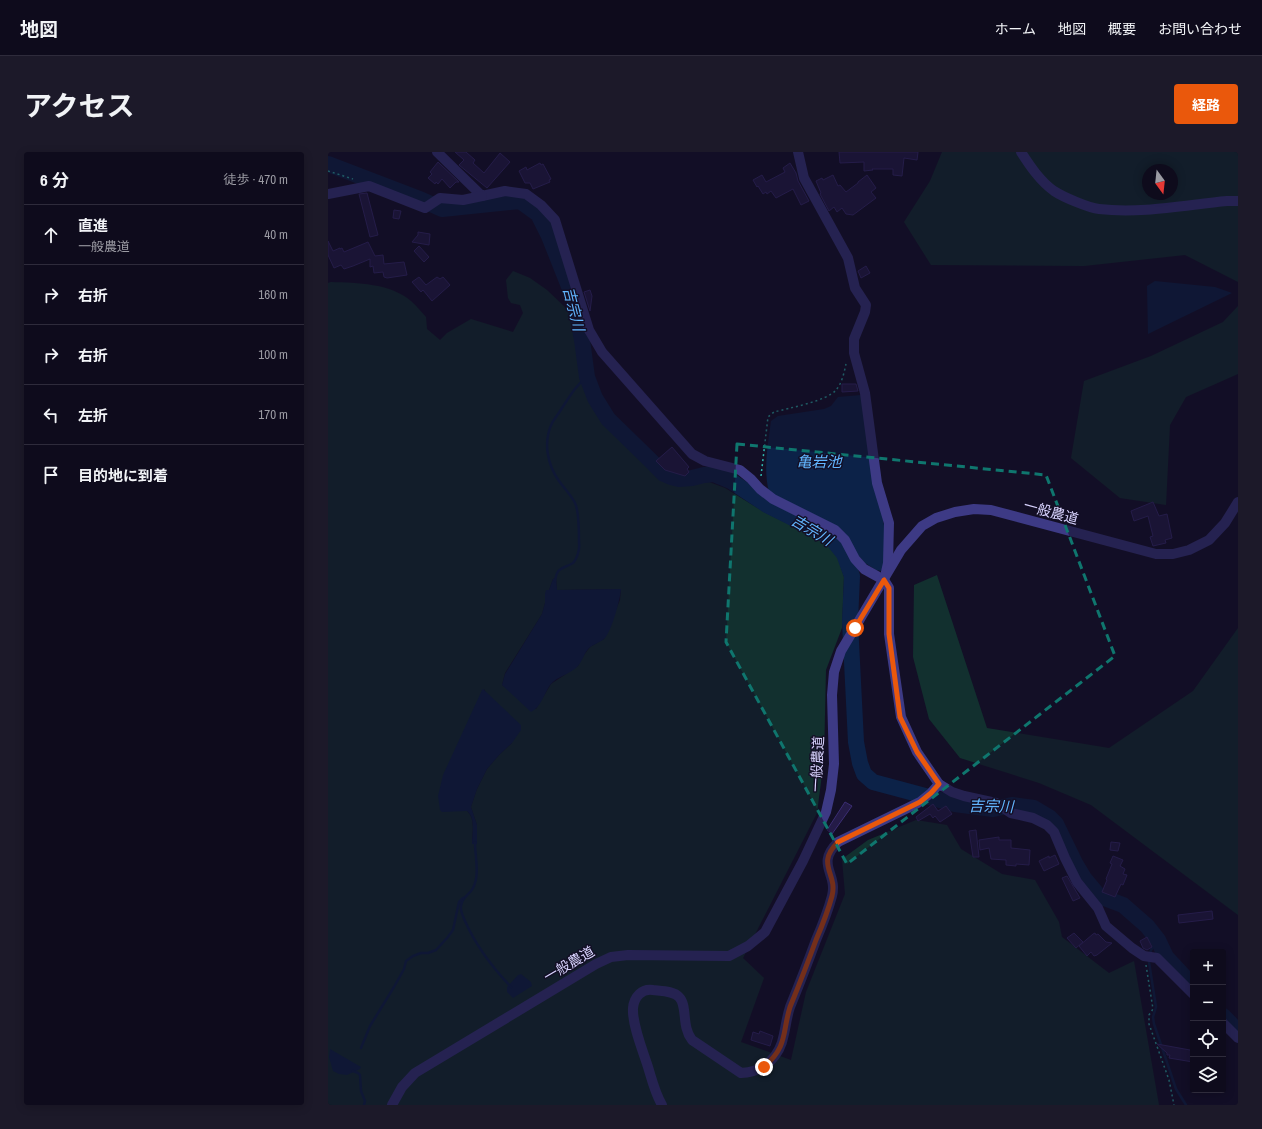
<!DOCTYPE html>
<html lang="ja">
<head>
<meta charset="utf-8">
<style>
	body { margin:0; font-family:"Archivo Narrow","Noto Sans JP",sans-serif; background:#1c1929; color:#f1f3f6 }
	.controls { position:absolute; right:12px; bottom:12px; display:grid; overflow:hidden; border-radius:4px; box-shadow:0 2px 10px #0003 }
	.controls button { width:36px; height:36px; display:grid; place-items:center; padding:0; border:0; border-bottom:1px solid #2e2b3b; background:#0e0b1c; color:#f1f3f6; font:20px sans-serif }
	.compass { position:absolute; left:814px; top:12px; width:36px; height:36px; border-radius:50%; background:#0e0b1c; box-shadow:0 2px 10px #0003; rotate:165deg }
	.stop { position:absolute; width:12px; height:12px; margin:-9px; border:3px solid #ea580c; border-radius:50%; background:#fff }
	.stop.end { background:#ea580c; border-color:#fff; box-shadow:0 1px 4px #0008 }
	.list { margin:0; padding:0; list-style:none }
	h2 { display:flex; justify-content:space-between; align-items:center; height:52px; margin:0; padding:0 16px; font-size:17px }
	h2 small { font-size:13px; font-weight:400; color:#9b9ba3 }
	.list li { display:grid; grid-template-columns:26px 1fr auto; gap:12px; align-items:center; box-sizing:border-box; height:60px; padding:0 16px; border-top:1px solid #2e2b3b }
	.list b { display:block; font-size:15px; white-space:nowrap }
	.list p { margin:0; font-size:13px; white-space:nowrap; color:#9b9ba3 }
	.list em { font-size:13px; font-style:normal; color:#9b9ba3 }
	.icon { flex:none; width:22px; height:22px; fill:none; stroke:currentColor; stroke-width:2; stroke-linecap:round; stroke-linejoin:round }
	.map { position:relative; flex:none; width:910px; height:953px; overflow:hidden; border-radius:4px }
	header { display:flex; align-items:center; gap:24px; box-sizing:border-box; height:56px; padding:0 20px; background:#0e0b1c; border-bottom:1px solid #2e2b3b }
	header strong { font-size:19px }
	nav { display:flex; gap:22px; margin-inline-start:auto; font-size:14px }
	.intro { display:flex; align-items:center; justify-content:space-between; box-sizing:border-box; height:96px; padding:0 24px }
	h1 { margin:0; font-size:28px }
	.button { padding:10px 18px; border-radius:4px; background:#ea580c; color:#fff; font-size:14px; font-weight:700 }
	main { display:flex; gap:24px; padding:0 24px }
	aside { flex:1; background:#0e0b1c; border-radius:4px; box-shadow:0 2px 10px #0003 }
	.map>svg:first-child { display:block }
</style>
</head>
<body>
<header>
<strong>地図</strong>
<nav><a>ホーム</a><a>地図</a><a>概要</a><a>お問い合わせ</a></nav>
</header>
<div class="intro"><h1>アクセス</h1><a class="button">経路</a></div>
<main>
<aside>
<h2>6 分<small>徒歩 · 470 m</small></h2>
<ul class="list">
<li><svg class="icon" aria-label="ahead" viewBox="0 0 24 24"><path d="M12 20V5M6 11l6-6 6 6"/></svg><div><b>直進</b><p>一般農道</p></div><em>40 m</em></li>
<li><svg class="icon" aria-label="right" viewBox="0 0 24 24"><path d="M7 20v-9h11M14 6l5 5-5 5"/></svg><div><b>右折</b></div><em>160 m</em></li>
<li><svg class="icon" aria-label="right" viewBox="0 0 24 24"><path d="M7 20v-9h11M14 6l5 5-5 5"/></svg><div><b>右折</b></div><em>100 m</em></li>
<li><svg class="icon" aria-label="left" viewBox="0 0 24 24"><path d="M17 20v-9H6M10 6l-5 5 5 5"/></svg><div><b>左折</b></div><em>170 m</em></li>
<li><svg class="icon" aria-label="arrive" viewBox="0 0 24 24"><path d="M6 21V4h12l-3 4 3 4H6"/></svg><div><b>目的地に到着</b></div></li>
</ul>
</aside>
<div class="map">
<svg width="910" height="953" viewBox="0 0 910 953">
	<rect width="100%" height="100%" fill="#130f26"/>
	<g fill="#12302f" fill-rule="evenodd">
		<path d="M614,0H910V130L857,103L756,114L603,113L576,70L602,29ZM820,18H844V42H820Z"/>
		<path d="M185,119L202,126L219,138L240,158L257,235L269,264L336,330L352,334L381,330L397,336L436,360L497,390L510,406L516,425L514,476L498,518L496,607L489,661L415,806L436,826L413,890L463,908L478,840L517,742L514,707L540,688L588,668L619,673L633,697L674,722L707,728L731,770L734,785L781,821L806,809L831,953H0V131L3,130C29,131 62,131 83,149C89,154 93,160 98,165L99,177L112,188L119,181L143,167L185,180L195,161L192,153L183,151L180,146L178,128ZM228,426L229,438L293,437L292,448L276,487L262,495L256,503L250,514L223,532L208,557L174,533L177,521L214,462L217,451V442L221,438L225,427ZM156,537L184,591L171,603L159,617L149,637L143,655L149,673V692H144C144,682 148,667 139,659Z"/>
		<path d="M910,154V222L858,245L842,273L838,353L792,346L743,306L756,229L823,204L895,170Z"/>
		<path d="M609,423L659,576L781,596L865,539L910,476V763L763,653L711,631L632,606L601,567L585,505L586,433Z"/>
	</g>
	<g fill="#0c2248">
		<path d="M827,129L887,135L904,141L820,182L819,134Z"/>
		<path d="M533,243L556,373V415L553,419L548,418L537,411L529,402L512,377L441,340C435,317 440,292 443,269L450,264L496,257L503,254L510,245Z"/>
		<path d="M228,426L229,438L293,437C292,448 284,478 277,486C273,490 266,492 261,496C256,501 255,508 250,514C243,522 229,524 222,533C216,542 213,555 203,560L174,533L177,522L214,462L217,451V442L218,438H221L225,427Z"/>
		<path d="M155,537L193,573V578L184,591L171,603L159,617L149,637L143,655L149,673V692H144C144,682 148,666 139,659L114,660L112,658L110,644L115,623L154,538Z"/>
		<path d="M193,822L203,830L204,834L185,846L179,840V835L190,823Z"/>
		<path d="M2,897L33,915L32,917L19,923L11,922L5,919L1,905Z"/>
	</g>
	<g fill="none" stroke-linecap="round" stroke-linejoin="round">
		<g stroke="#0c2248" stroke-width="2.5">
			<path d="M227,429C229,414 235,417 245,411C249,407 252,397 251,391C251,382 251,359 247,351C243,343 236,336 231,329C219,312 215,290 224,271C227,266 231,261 234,256C242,244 248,233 259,225"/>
			<path d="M147,690C147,705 152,723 145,736C141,744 134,744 133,754C132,759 135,764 137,769C148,794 164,815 183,835"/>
			<path d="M822,802L823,798L830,788"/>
			<path d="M821,807V810L828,855L825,865L826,872L848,937L858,953"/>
			<path d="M33,896L42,874L66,835L76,817L78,809L85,804L93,801H100L108,798L119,786L125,778L131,750L135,746"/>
			<path d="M25,919L30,921L32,923L33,939L37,949L36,953"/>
		</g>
		<g stroke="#0c2248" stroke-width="16">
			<path d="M0,12L94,48L114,57L192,49L210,62L221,84L246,147L254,188L259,225L267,246L280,267L319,305L336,322L343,325L351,327L364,326L376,323L386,322L403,329L439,353L491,379L505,388L516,402L524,424L522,470L528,590L532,611L536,622L545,630L627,652L665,657L684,653L706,656L721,665L728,672L747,711L756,726L771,744L795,753L819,774L830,788L838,805L865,834"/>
			<path d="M895,864L910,879"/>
		</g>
	</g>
	<g fill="#241b47" stroke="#3b2d73">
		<path d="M127,0H138L147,8L145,11L156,21L172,1L182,10L159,36L131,13L136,8Z"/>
		<path d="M511,0H590L589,8L576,6L574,24L565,23V17H544L545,18L536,19V10L512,11Z"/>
		<path d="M110,10L111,11L131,30H128L122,36L114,27L110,32L108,30L107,32L100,26L104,22L102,20Z"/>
		<path d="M212,11L213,13L215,12L223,27L221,28L222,30L205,37L202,31H197L191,19L198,15L199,18Z"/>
		<path d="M462,11L468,21L470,29L481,49L473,53L465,37L448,46L443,39L439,42L438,40L435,42L430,34L429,35L425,28L434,23L438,30L457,20L455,16Z"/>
		<path d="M505,23L510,34L512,33L518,40L530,31V30L539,23L548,36L543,40L548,46L525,63L518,62L514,56L509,60L506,55L501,59L492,42L493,41L488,29L494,26L495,28Z"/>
		<path d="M39,41L50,83L42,85L31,42Z"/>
		<path d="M66,58L73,59L71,67L65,66Z"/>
		<path d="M90,80L102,82L101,93L84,90L90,83Z"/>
		<path d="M0,89L5,99L12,96V97L14,96L16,100L40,90L47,104L55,103L56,112L76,110L79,123L59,126L56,125L55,120L46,121L45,114L42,115V107L25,114L16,117L13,113L6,116L0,103Z"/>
		<path d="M91,94L101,105L96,110L86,99Z"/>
		<path d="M538,114L542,121L533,126L530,119Z"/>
		<path d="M91,125L98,133L109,125L112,127L115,125L122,133L104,149L95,138L93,140L84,130Z"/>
		<path d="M262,138L264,144L262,159L256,140Z"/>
		<path d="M514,232H528L530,239L514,240Z"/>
		<path d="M344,295L361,315L359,317L361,320L357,324L337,318L328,309Z"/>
		<path d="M825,350L831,364L839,362L844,386L837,388L838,391L825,394L822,385L825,384L820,364L806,369L803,359Z"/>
		<path d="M517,650L524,654L504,682L499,678Z"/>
		<path d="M605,652L610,659L618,654L624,662L612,670L607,664L605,666L602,662L590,669L588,665Z"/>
		<path d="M648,678L651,705H645L641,679Z"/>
		<path d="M671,685V688H683V696L702,698L701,713L688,712V714L678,713V708L663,707L661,696L652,698L651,688Z"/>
		<path d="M783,690L792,691L790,699L782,698Z"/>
		<path d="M727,703L731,712L716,719L711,709L721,704V706Z"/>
		<path d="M785,704L795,708L792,714L797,717L795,722L799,723L795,733L793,732L787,745L774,740L779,728L778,727L784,712L782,711Z"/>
		<path d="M739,724L752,746L745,749L734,726Z"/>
		<path d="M884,759L885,767L851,771L850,763Z"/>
		<path d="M746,781L755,790L748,796L739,786Z"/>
		<path d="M767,781L768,783L770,782L778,790L784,791L769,803L766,804L763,800L759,804L751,794L765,782Z"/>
		<path d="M819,785L824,795L819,798L815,796L812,789Z"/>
		<path d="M432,879L445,884L442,894L423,888L425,880L431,882Z"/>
		<path d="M829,892L862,898L865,902V910L841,906L842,903H839V901Z"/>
	</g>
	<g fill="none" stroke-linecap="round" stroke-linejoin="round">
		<g stroke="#2fb8b0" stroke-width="1.5" stroke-dasharray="2 3" stroke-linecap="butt">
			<path d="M0,19L25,27"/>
			<path d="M433,324L440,265L446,260C461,256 499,249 508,238C514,231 516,221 518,212"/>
			<path d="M818,813L825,857L821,863V872L841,928L846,953"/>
		</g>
		<g stroke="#3d3a85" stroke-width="10">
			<path d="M109,0L154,44L177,39L198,42L213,53L227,68L261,178L274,200L364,302L377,309L412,318L423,327L432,337L445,347L507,378L517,388L527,407L536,417L556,428L561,436V482L573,565L589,600L611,632L624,640L636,644L668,651L683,661L705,666L719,673L726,680L737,706L749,730L770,756L778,774L804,796L816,804L829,806L865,842"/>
			<path d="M470,0L476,26L520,106L527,136L538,153L537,160L526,187V201L537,241L549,331L561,371L560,411L558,420"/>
			<path d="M693,0C702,14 712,29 726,39C735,45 761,56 771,57C813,62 857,53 899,49H910"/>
			<path d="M0,42L41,34L97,56L112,46L135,48L154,44"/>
			<path d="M895,871L910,886"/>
			<path d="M64,953L74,935L87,921L268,812L283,805L300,803L401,804L420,794L437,780L475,709L498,660L503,638L506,612L504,543L506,520L513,499L573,398L594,374L608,366L627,360L646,357L663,358L828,402H845L861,398L881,388L897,371L910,350"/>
			<path d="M334,953C327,941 324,928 320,915C315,899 304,873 305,856C306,845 314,836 325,838C333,839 346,839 351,845C360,854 353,874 364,888L413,921C436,920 452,905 456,882C458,873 459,864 462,855C471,833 480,810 488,788C494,774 500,759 504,744C510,721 487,713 510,690L592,650L603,641L611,632"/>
		</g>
	</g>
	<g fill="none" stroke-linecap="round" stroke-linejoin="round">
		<path stroke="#ea580c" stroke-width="5" d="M436,915C460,894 454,881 462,855C471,833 480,810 488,788C494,774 500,759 504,744C510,721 487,713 510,690L592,650L603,641L611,632L589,600L572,565L561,482V436L556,428L527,476"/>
	</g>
	<path d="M0 0H910V953H0ZM409,292L718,323L787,504L519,712L398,490Z" fill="#130f26" fill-opacity=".55" fill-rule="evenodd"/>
	<path fill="none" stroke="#0f766e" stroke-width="3" stroke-dasharray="8 5" stroke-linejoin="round" d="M409,292L718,323L787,504L519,712L398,490Z"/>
	<g text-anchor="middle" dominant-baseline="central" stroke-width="3" stroke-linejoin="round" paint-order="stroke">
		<g font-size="14" fill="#d9d4ff" stroke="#130f26">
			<text transform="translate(723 360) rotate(15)">一般農道</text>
			<text transform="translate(489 612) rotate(-87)">一般農道</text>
			<text transform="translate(241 812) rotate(-30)">一般農道</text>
		</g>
		<g font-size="15" font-style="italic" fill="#62b6ff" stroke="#130f26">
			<text transform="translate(246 157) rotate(76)">吉宗川</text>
			<text x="491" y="309">亀岩池</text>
			<text transform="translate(484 378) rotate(31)">吉宗川</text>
			<text transform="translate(663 654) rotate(1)">吉宗川</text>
		</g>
	</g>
</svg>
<div class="controls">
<button>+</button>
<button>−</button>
<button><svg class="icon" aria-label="locate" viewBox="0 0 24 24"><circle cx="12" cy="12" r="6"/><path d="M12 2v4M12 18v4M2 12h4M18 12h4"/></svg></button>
<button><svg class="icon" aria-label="layers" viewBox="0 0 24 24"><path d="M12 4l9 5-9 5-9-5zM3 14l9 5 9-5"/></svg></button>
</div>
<svg class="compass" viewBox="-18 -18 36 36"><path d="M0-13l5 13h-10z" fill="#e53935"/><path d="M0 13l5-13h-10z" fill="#9b9ba3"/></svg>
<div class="stop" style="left:527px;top:476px"></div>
<div class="stop end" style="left:436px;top:915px"></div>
</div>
</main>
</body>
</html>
